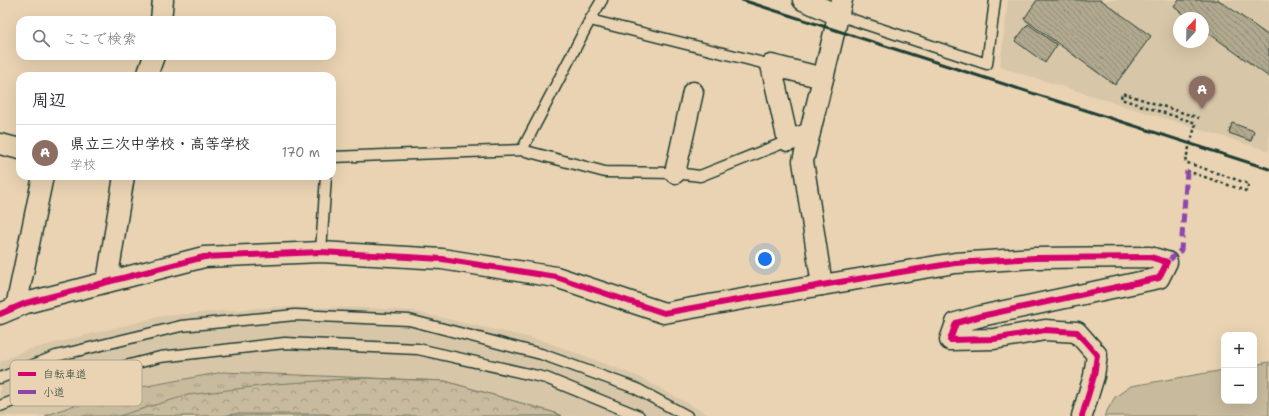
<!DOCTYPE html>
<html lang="ja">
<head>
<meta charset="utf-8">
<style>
	body { margin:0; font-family:"Shantell Sans","Klee One",sans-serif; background:#f7f7f7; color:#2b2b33 }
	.controls { position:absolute; right:12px; bottom:12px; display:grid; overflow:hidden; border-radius:8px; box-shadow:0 4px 16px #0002 }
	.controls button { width:36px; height:36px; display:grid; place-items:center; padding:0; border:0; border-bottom:1px solid #e1e1e2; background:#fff; color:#2b2b33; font:20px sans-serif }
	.compass { position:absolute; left:1173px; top:12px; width:36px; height:36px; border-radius:50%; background:#fff; box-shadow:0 4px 16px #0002; rotate:22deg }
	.you { position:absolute; left:765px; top:259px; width:14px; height:14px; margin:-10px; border:3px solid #fff; border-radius:50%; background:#1a73e8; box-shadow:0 0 0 6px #1a73e833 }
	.badge { display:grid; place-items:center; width:26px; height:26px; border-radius:50%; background:#1f3d34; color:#fff; font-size:13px; font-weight:700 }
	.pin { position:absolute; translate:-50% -33px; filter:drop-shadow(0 1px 2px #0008) }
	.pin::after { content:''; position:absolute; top:21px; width:14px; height:12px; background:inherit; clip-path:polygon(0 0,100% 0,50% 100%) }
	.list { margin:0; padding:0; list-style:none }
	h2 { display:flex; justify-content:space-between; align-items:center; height:52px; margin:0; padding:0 16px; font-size:17px }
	h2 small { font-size:13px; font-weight:400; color:#7c7c81 }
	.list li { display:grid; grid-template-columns:26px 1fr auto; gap:12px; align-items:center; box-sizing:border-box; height:56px; padding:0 16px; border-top:1px solid #e1e1e2 }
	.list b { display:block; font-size:15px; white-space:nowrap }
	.list p { margin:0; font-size:13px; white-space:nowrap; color:#7c7c81 }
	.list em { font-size:13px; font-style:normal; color:#7c7c81 }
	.icon { flex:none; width:22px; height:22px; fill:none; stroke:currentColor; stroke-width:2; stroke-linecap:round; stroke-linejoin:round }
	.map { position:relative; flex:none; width:1269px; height:416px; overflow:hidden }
	.search { position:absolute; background:#fff; box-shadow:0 4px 16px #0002; left:16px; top:16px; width:320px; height:44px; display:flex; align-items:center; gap:10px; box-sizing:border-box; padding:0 14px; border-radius:12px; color:#7c7c81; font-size:15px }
	.panel { position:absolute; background:#fff; box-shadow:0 4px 16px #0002; left:16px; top:72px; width:320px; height:108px; border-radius:12px }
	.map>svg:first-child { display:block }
</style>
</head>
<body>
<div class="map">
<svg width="1269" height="416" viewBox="0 0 1269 416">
	<defs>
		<pattern id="grass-tufts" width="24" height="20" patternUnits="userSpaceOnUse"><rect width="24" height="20" fill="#c8ba9d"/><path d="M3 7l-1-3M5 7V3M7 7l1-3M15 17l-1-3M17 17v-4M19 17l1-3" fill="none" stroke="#a29881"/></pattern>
		<pattern id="forest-crowns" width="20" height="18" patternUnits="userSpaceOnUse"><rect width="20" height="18" fill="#c8ba9d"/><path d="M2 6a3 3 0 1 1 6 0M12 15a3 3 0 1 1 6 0" fill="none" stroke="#a29881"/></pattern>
		<pattern id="building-back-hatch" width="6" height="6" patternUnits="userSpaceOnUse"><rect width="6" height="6" fill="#b2a98f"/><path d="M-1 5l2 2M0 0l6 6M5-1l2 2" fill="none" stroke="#908b76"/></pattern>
	</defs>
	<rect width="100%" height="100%" fill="#e9d3b2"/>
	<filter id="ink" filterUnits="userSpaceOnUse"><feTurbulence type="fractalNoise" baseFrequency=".025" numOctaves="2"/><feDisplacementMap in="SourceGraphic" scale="8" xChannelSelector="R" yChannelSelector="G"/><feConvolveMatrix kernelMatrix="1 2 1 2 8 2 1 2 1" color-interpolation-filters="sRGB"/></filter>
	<g filter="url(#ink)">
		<g fill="#d8c6a8" fill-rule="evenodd">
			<path d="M1008,0H1269V151L1000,67ZM1179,18H1203V42H1179Z"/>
			<path d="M274,307L370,308L412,311L544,341L637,376L711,416H0V362L23,351L162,316Z"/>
		</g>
		<path fill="url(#grass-tufts)" stroke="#747c68" d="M223,372L445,381L552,412L562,416H45L104,394Z"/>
		<path fill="url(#forest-crowns)" stroke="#747c68" d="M360,378L445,381L552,412L562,416H334L326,414H234L222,416H119L188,395L276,384Z"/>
		<path fill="#c8ba9d" stroke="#747c68" d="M1269,362V416H1104L1115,397L1131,386L1224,370V401H1254V365Z"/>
		<g fill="url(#building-back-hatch)" stroke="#1f3d34">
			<path d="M1037,0H1101L1151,36L1115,85L1024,19Z"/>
			<path d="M1179,0H1219L1269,36V77L1203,29V18H1188L1174,7Z"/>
			<path d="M1028,24L1057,45L1045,63L1015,41Z"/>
			<path d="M1232,123L1254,131L1251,141L1229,133Z"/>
		</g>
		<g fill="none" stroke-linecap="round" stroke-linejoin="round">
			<g stroke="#1f3d34" stroke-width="13">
				<g id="lane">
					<path d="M838,15L987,64L995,0"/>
					<path d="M590,20L602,0"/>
					<path d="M522,150L590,20L771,65"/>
					<path d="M332,157L522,150L605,172L675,173L700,176L788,141"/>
					<path d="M321,252L326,176"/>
					<path d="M0,378L56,356L181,326L295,315L409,320L541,354L635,388L687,416"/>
					<path d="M0,406L61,383L160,357L285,343L418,349L546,378L639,416"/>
				</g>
			</g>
			<g stroke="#1f3d34" stroke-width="23">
				<g id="street">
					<path d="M803,0L838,15"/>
					<path d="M161,20L163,0"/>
					<path d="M147,76L154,56"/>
					<path d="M810,133L788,141L771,65L823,78"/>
					<path d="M0,144L20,149"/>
					<path d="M675,173L693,92"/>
					<path d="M107,282L124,176"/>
					<path d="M822,285L803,161L842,0"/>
					<path d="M16,307L43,176"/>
					<path d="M0,314L26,303L204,257L321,252L442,259L556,277L664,313L822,285L955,263L1035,258L1150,257L1167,262L1159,278L981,316L956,323L950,340L994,339L1045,330L1077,332L1097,355L1094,376L1082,416"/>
				</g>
			</g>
			<use href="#lane" stroke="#e9d3b2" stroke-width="10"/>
			<use href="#street" stroke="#e9d3b2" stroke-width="20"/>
			<path stroke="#1f3d34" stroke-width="3" d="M742,0L1269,169"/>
			<path stroke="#1f3d34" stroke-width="2.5" stroke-dasharray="3 3" stroke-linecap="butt" d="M1187,171L1246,191L1249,184L1185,162L1196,123L1121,99L1122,93L1199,118"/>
			<path stroke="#8e44ad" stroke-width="5" stroke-dasharray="10 5" stroke-linecap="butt" d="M1167,262L1181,250L1187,171"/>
			<g stroke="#e9d3b2" stroke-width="8">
				<path id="cycleway" d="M0,314L26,303L204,257L321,252L442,259L556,277L664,313L822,285L955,263L1035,258L1150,257L1167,262L1159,278L981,316L956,323L950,340L994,339L1045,330L1077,332L1097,355L1094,376L1082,416"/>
			</g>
			<use href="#cycleway" stroke="#d6006c" stroke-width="6"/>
		</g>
	</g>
	<rect x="10" y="360" width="132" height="46" rx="6" fill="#e9d3b2" stroke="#aca68c" stroke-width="1"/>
	<rect x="18" y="372" width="18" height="4" fill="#d6006c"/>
	<rect x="18" y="390" width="18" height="4" fill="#8e44ad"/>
	<g font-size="11" fill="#1f3d34">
		<text x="43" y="378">自転車道</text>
		<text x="43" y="396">小道</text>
	</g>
</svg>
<div class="controls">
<button>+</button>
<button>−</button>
</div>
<svg class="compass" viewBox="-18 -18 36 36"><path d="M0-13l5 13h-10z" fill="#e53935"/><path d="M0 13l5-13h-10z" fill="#7c7c81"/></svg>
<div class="you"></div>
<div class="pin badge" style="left:1202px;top:109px;background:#8d6e63">A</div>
<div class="search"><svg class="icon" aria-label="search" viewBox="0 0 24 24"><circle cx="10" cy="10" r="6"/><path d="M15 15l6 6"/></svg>ここで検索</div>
<section class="panel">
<h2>周辺<small></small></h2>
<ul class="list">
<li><span class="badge" style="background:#8d6e63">A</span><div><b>県立三次中学校・高等学校</b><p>学校</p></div><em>170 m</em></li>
</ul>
</section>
</div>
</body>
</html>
